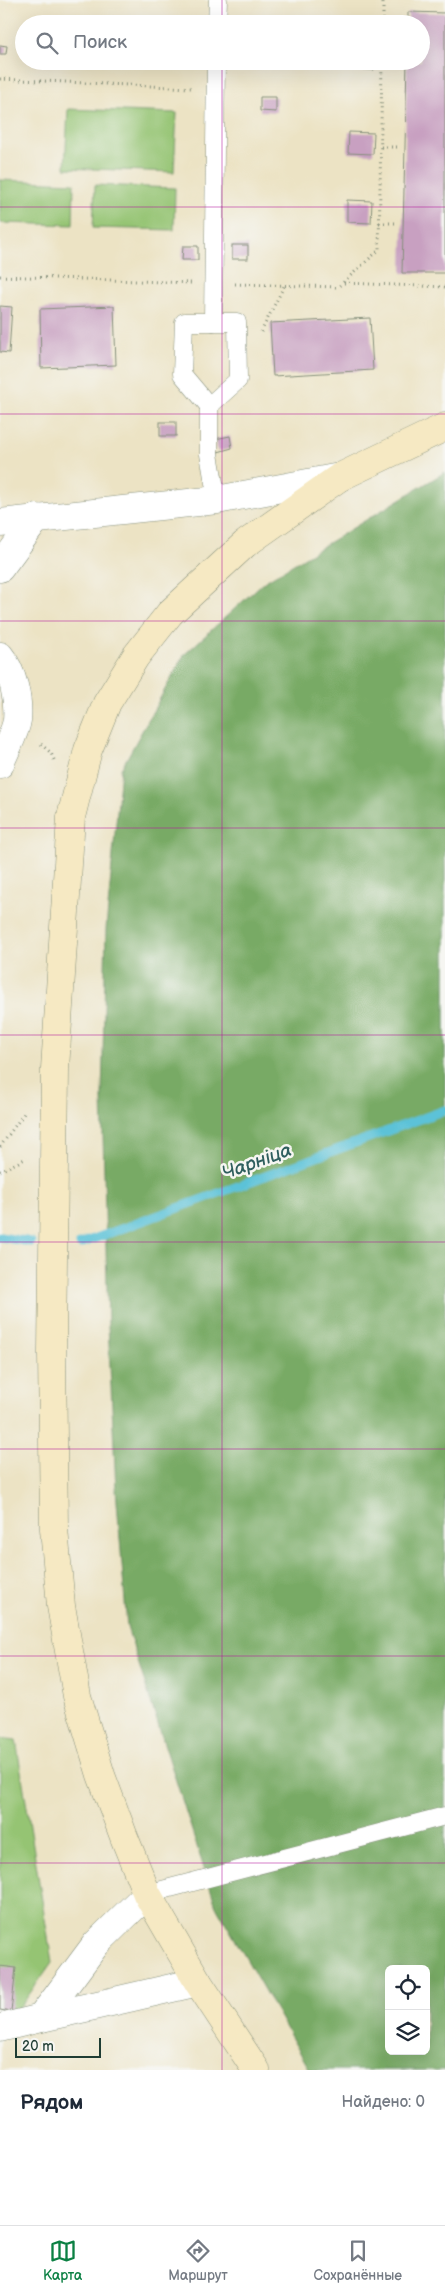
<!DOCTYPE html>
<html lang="ru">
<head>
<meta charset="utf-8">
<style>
	body { margin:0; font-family:"Balsamiq Sans",sans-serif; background:#f2f2f3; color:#1f2937 }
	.controls { position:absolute; right:15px; bottom:15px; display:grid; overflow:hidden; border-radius:8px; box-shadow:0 5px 20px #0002 }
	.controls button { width:45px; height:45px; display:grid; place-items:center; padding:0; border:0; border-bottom:1px solid #e0e1e3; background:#fff; color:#1f2937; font:25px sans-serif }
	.scale { position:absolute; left:15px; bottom:12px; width:86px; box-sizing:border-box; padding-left:5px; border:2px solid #1f3d34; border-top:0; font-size:14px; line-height:18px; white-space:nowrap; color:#1f3d34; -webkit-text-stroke:4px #f6f6f2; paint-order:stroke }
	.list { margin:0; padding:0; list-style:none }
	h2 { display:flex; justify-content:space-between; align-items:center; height:65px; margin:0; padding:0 20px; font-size:21px }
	h2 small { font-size:16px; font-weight:400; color:#747a83 }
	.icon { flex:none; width:28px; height:28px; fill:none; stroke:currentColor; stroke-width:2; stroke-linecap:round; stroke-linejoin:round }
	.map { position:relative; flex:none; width:445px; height:2070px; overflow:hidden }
	.search { position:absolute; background:#fff; box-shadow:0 5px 20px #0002; left:15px; right:15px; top:15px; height:55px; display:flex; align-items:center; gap:12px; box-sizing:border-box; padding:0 18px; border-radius:28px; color:#747a83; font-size:19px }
	.sheet { height:155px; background:#fff }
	nav { display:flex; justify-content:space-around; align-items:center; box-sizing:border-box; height:70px; border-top:1px solid #e0e1e3; background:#fff; font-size:14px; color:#747a83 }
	nav a { display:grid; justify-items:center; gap:2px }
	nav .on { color:#0b8043 }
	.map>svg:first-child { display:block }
</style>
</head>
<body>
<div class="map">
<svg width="445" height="2070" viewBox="0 0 445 2070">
	<rect width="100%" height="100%" fill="#f6f6f2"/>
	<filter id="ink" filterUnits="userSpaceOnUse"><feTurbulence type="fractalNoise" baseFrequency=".02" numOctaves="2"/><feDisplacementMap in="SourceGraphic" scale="10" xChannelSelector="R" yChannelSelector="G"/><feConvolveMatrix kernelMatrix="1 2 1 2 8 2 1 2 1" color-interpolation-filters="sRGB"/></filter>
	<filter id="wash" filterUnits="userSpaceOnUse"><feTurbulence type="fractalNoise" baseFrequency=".0096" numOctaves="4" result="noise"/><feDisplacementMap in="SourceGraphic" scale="20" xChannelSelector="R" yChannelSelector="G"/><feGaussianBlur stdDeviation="1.12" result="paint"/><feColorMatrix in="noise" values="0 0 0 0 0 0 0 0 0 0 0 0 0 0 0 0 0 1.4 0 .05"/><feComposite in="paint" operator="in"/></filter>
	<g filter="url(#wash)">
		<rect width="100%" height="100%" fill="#ece3c4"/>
		<g fill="#95c473" stroke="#5a8054">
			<path d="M68,109L177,113L174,172L65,168Z"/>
			<path d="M0,180L74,183L73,225L0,223Z"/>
			<path d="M95,185L175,188L174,230L93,228Z"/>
			<path d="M0,1738L16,1740L52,1962L16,2013L0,2017Z"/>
		</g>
		<path fill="#78aa65" stroke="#4c744c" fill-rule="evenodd" d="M445,472V2070H310L216,1906L127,1627L116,1489L108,1325L102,1097L106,929L121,769L184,655L264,582ZM389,1969H426V2051H389Z"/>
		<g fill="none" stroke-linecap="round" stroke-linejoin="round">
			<g stroke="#5bc2d8" stroke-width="9">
				<path d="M0,1237L31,1242"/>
				<path d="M80,1244L445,1110"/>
			</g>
		</g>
		<g id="blocks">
			<g fill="#c8a0c1">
				<path d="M408,12L445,13V273H402L407,61H421V24H408Z"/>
				<path d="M253,16H269L268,24H252Z"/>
				<path d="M0,45L7,46L6,54H0Z"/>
				<path d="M350,61H375L374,70L350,69Z"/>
				<path d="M260,97H276V112L260,111Z"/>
				<path d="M349,132L374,133L373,154L348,153Z"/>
				<path d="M347,200L372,201L371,223L347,222Z"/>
				<rect x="232" y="245" width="16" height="14"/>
				<path d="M183,246H198V260H182Z"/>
				<path d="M0,306L12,307L9,353L0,352Z"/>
				<path d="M114,306L116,365L41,368L40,309Z"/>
				<path d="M370,318L373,370L273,376L270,323Z"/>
				<rect x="160" y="422" width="16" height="14"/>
				<path d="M230,436L232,448L218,452L215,439Z"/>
				<path d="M0,1966L16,1968L11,2012L0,2010Z"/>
			</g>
		</g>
	</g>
	<g filter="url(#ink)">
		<use href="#blocks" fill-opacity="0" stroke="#86907c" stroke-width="1"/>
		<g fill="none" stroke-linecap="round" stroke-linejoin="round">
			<g stroke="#86907c" stroke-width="19">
				<g id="lane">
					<path d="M217,24L218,0"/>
					<path d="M216,61L213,322H237L238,380L209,406V454L217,500"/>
					<path d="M209,406L182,374L184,322H213"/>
					<path d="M147,1894L445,1816"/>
				</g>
			</g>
			<g stroke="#86907c" stroke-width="29">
				<g id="street">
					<path d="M0,523L217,500L340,477"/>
					<path d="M0,568L37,518"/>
					<path d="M0,656C13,672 19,699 17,720C15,734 5,750 0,764"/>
					<path d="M41,2018L198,1982"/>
					<path d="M0,2028L41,2018L96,1944L147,1894"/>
				</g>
			</g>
			<g stroke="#86907c" stroke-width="29">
				<path id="secondary" d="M256,2070L198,1982L147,1894L124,1837L101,1775L77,1696L61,1606L54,1529L52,1353L55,1069L71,817L88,750L107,703L136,656L170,613L245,544L340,477L445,427"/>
			</g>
			<g stroke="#86907c" stroke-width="3" stroke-dasharray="1 4" stroke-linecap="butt">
				<path d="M383,24V0"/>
				<path d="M0,79L192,88"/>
				<path d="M381,147H398"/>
				<path d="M379,223H398"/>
				<path d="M0,276L192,283"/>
				<path d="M344,283L445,287"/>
				<path d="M235,284L338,287L379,250L382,61"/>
				<path d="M261,332L284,286"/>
				<path d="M41,744L51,753L55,762"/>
				<path d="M0,1147L25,1112"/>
				<path d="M0,1171L27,1158"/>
			</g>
			<use href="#lane" stroke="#fff" stroke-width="18"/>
			<use href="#street" stroke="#fff" stroke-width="28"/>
			<use href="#secondary" stroke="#f6e9c3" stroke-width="28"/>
		</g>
	</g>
	<path fill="none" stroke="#b5179e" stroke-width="1" stroke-opacity="0.55" d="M222,0V24M222,61V2070M0,207H445M0,414H445M0,621H445M0,828H445M0,1035H445M0,1242H445M0,1449H445M0,1656H445M0,1863H445"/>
	<g text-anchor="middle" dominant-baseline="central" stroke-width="5" stroke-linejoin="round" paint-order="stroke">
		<g font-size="19" font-style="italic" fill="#2e5e5d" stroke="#f6f6f2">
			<text transform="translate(257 1162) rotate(-20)">Чарніца</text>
		</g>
	</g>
</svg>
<div class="controls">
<button><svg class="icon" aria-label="locate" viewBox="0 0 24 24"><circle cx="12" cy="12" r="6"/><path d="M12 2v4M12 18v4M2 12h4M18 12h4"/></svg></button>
<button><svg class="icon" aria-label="layers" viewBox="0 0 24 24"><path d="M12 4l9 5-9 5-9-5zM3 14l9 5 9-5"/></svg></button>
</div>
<div class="scale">20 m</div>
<div class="search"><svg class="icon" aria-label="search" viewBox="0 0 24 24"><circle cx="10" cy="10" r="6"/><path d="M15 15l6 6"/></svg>Поиск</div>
</div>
<section class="sheet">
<h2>Рядом<small>Найдено: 0</small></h2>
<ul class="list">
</ul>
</section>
<nav>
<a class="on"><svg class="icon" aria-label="map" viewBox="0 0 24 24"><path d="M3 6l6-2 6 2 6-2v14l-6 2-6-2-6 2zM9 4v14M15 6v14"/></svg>Карта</a>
<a><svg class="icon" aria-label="directions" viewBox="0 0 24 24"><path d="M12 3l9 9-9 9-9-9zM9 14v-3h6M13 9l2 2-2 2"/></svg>Маршрут</a>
<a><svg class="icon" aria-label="saved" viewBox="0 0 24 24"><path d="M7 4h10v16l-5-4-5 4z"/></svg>Сохранённые</a>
</nav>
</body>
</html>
